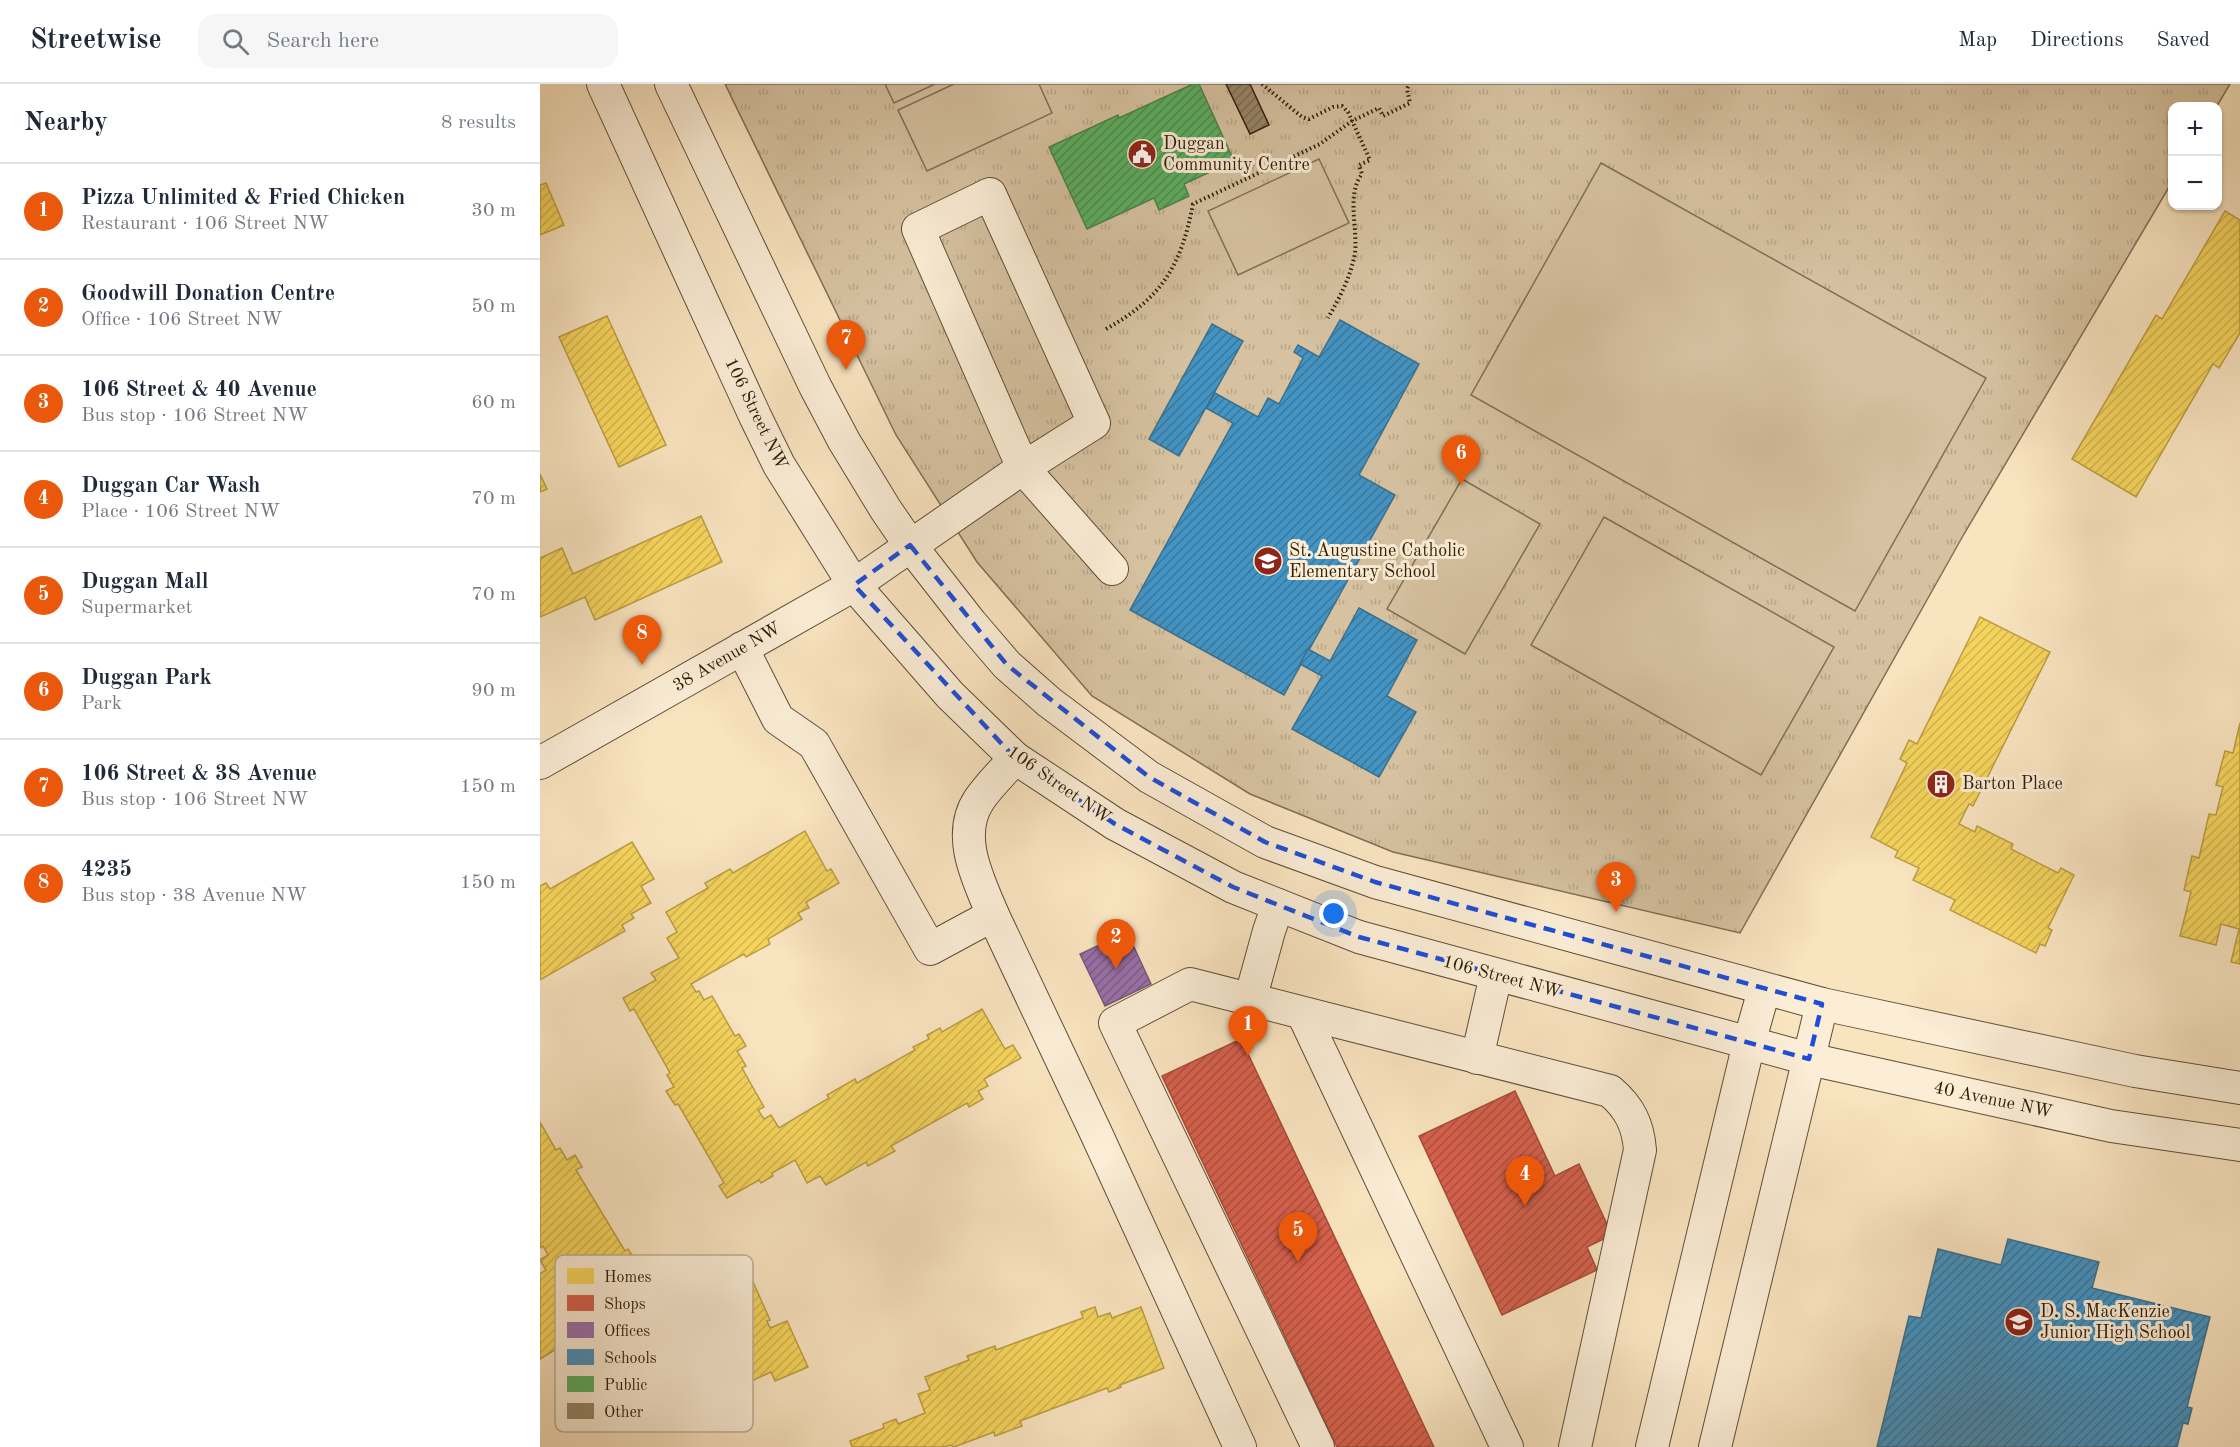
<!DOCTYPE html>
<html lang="en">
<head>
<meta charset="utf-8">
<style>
	body { margin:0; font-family:"Old Standard TT",serif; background:#f6f6f7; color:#1f2937 }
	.controls { position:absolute; right:18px; top:18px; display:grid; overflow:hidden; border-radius:12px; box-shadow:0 2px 4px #0004 }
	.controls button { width:54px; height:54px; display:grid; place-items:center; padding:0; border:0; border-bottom:2px solid #e0e1e3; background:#fff; color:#1f2937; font:30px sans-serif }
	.you { position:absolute; left:794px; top:830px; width:21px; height:21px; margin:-15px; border:4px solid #fff; border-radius:50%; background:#1a73e8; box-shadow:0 0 0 9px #1a73e833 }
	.badge { display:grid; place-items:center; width:39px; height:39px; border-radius:50%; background:#ea580c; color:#fff; font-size:20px; font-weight:700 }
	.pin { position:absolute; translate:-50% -50px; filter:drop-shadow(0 2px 3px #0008) }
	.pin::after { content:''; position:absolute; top:32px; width:21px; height:18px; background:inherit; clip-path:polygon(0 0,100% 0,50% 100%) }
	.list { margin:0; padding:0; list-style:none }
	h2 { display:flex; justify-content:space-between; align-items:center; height:78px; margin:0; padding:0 24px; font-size:26px }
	h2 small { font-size:20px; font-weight:400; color:#747a83 }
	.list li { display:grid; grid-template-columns:39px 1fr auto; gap:18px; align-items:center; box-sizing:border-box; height:96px; padding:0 24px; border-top:2px solid #e0e1e3 }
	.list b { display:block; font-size:22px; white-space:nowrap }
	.list p { margin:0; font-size:20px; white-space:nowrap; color:#747a83 }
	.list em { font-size:20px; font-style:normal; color:#747a83 }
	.icon { flex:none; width:33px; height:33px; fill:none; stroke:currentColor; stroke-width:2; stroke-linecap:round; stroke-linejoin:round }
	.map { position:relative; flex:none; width:1700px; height:1363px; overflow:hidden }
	header { display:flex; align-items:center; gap:36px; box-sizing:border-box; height:84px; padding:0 30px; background:#fff; border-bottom:2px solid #e0e1e3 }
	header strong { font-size:28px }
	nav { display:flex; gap:33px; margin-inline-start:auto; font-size:21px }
	.search { width:420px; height:54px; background:#f6f6f7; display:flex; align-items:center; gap:15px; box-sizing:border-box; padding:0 21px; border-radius:18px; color:#747a83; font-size:22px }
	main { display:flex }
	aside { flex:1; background:#fff }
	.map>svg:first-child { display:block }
</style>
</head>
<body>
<header>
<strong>Streetwise</strong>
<div class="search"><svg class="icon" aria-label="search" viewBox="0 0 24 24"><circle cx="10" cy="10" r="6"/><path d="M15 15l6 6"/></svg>Search here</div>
<nav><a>Map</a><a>Directions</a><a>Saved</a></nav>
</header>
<main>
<aside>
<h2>Nearby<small>8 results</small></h2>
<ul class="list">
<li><span class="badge">1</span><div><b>Pizza Unlimited &amp; Fried Chicken</b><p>Restaurant · 106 Street NW</p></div><em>30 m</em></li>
<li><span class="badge">2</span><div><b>Goodwill Donation Centre</b><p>Office · 106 Street NW</p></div><em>50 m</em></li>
<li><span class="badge">3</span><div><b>106 Street &amp; 40 Avenue</b><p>Bus stop · 106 Street NW</p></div><em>60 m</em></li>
<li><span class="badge">4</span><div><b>Duggan Car Wash</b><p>Place · 106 Street NW</p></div><em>70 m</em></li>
<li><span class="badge">5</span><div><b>Duggan Mall</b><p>Supermarket</p></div><em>70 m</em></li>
<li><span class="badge">6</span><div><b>Duggan Park</b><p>Park</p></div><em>90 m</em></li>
<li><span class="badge">7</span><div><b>106 Street &amp; 38 Avenue</b><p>Bus stop · 106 Street NW</p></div><em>150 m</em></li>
<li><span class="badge">8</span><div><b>4235</b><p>Bus stop · 38 Avenue NW</p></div><em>150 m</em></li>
</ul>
</aside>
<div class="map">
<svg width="1700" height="1363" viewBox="0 0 1700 1363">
	<defs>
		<pattern id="park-tufts" width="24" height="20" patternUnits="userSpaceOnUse" patternTransform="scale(1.5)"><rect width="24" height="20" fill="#d6c2a1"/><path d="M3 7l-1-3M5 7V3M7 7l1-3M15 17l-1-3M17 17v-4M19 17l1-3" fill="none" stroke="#b8a689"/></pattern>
		<pattern id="homes-hatch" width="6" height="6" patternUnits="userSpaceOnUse" patternTransform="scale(1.5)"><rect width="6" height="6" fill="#f6d55c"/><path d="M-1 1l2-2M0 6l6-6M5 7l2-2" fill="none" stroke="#d3b64e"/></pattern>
		<pattern id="shops-hatch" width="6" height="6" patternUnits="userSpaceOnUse" patternTransform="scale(1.5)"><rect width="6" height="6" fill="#d6604d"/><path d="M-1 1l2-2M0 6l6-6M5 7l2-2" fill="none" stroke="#ae4e3e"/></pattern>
		<pattern id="offices-hatch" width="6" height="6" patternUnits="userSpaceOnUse" patternTransform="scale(1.5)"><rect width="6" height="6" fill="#9970ab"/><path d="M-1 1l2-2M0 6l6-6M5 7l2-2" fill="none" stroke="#7d5b89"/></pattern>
		<pattern id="schools-hatch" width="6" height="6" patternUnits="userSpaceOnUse" patternTransform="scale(1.5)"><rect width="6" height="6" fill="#4393c3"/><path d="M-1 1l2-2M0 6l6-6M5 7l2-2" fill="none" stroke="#38779c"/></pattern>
		<pattern id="public-hatch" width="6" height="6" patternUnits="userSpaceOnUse" patternTransform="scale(1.5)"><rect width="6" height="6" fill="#5aae61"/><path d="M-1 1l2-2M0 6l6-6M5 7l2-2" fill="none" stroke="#4b8d4e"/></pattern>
		<pattern id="building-hatch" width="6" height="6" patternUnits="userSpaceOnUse" patternTransform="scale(1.5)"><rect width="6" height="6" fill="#978468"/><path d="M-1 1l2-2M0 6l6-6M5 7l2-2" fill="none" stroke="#7b6b54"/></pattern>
	</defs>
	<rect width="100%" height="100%" fill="#f9e4c0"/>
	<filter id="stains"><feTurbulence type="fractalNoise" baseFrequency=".00333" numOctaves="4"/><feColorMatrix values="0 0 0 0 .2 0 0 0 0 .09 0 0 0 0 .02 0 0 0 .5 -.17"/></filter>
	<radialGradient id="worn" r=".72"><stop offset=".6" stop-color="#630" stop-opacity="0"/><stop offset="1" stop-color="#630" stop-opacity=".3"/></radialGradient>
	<path fill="url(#park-tufts)" stroke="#816f54" stroke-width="1.5" d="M185,0H1690L1677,22H1632V98L1424,450L1200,849L853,768L710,710L552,612L437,478L356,351Z"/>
	<g fill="#d6c2a1" stroke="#816f54" stroke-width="1.5">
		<path d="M345,0H395L354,19Z"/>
		<path d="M414,0H499L512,29L387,87L358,26Z"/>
		<path d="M779,75L809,139L698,191L668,127Z"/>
		<path d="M1061,79L1446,294L1315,527L931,311Z"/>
		<path d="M922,395L1000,440L925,570L847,525Z"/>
		<path d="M1064,433L1294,563L1221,691L991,561Z"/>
	</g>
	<g fill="url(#homes-hatch)" stroke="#b99e43" stroke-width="1.5">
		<path d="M6,99L24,141L0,151V101Z"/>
		<path d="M1685,127L1700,136V249L1679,284L1673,280L1596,413L1532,375L1616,231L1622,235Z"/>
		<path d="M67,232L126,361L79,383L19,253Z"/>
		<path d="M0,390L7,405L0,408Z"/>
		<path d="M161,432L182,478L55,536L45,513L0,533V474L22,464L33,490Z"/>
		<path d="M1440,533L1510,568L1433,722L1429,720L1419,740L1435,748L1437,742L1473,760L1471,765L1518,789L1521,784L1534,791L1508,844L1512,846L1505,862L1500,860L1496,869L1410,826L1415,816L1373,796L1379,784L1355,773L1358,767L1331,753L1367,679L1360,675L1369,656L1377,660Z"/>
		<path d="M1700,639V880L1691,878L1699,845L1681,840L1676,861L1640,852L1651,808L1644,806L1652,772L1659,774L1669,730L1676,731L1683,703L1676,701L1685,667L1693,669Z"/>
		<path d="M265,747L287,787L291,785L299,799L266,818L269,824L258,829L262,835L228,855L230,860L206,873L204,870L151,900L156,908L159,907L164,916L172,912L195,952L199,950L206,962L197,967L206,982L202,984L224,1023L218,1026L224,1035L231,1031L239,1044L289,1014L287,1011L315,995L317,999L375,966L373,963L389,955L387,951L400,944L402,948L442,925L465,965L473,961L481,974L444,995L448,1002L438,1007L443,1015L429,1023L427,1019L351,1062L355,1067L328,1082L326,1078L286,1101L280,1092L267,1099L255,1076L232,1089L233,1092L221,1099L219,1096L187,1114L179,1102L184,1099L138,1020L135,1021L126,1007L134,1003L127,991L130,989L94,925L90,927L83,914L116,896L111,889L139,874L127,854L137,848L126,828L168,804L165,799L190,785L193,789Z"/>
		<path d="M92,758L114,795L101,802L111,819L91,830L94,834L82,841L85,847L0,896V802L6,799L10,805Z"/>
		<path d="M0,1038L16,1066L20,1064L27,1076L35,1071L42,1083L36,1086L85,1167L88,1165L96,1177L91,1179L93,1182L65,1198L66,1200L52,1209L49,1205L27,1218L38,1237L27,1243L34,1254L0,1275V1190L6,1186L0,1176L8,1171L3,1162L0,1164Z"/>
		<path d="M185,1171L195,1175L203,1192L209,1189L230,1236L227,1237L230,1244L247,1237L268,1283L235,1297L231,1288L205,1300L207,1303L195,1309L178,1272L163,1279L158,1268L162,1266L142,1223L148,1220L139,1200L141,1191Z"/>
		<path d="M555,1223L558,1233L570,1229L572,1234L601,1223L624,1284L580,1301L581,1303L569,1308L567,1304L480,1337L482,1342L455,1352L454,1348L414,1363L410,1361L404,1363H312L310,1357L344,1344L343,1340L356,1335L358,1340L385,1329L378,1310L390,1306L385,1293L429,1276L427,1272L455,1262L456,1266L543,1234L541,1228Z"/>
	</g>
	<g fill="url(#shops-hatch)" stroke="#a34c38" stroke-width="1.5">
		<path d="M701,955L894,1363H797L622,992Z"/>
		<path d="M975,1007L1015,1092L1039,1080L1072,1151L1047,1163L1057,1186L962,1231L879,1052Z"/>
	</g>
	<path fill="url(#offices-hatch)" stroke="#78577a" stroke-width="1.5" d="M587,848L611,900L565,922L540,870Z"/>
	<g fill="url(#schools-hatch)" stroke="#3c6f8b" stroke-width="1.5">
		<path d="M800,236L879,280L819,391L855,411L744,611L590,526L693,339L666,324L675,309L718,333L728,314L739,320L763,274L754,268L758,261L779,273Z"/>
		<path d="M672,240L703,257L639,372L609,355Z"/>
		<path d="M819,524L877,556L847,612L876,628L839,693L752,645L782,592L760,580L768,565L790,577Z"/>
		<path d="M1468,1155L1559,1178L1552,1204L1670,1233L1647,1323L1652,1324L1648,1340L1643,1339L1637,1363H1337L1369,1232L1381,1234L1398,1165L1461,1181Z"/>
	</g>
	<path fill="url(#public-hatch)" stroke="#4c8246" stroke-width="1.5" d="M653,0H659L694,77L644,100L649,112L619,126L614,114L547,145L509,63L578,31L579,34Z"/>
	<path fill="url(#building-hatch)" stroke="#2c1c08" stroke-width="1.5" d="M686,0H710L729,41L710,50Z"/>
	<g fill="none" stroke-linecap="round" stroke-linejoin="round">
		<g stroke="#5f4e36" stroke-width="34">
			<g id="minor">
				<path d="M63,0L215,332L239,381L314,501L410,611L475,674L575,740L693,803L819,853L1269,975L1571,1042L1700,1061"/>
				<path d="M131,0L275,302L304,357L346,426L370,461L431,539L467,581L509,618L609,693L725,758L835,798L1282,920L1595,987L1700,1004"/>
				<path d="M202,564L238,635L274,660L390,865L453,831L556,1049L700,1363"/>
				<path d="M0,679L314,501L483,384L554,339L450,110L378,145L483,384L572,485"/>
				<path d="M453,831C439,797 415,752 439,716C449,701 463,688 475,674"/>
				<path d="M710,916L729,847L738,821"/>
				<path d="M763,930L967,1363"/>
				<path d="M937,974L956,891"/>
				<path d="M778,1363L575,939L650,900L1070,1007C1090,1024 1098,1041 1100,1066L1035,1363"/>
				<path d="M1112,1363L1209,959L1224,906"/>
				<path d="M1175,1363L1282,920"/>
			</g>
		</g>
		<g stroke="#2c1c08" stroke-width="4" stroke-dasharray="1.5 3" stroke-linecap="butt">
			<path d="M722,0L762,33L769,35L793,23L802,22L808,28L830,76L819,81L822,90C806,111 818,144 815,169C811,192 800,213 788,234"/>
			<path d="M566,245C622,214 641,182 653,120L780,60L812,37L839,24L843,32L870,19L867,5L869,0"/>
		</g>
		<use href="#minor" stroke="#fbedd6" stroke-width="32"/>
	</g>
	<path fill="none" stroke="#1d4ed8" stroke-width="4.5" stroke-dasharray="12 8" stroke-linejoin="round" d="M370,461L467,581L609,693L725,758L835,798L1282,920L1269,975L819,853L693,803L575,740L475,674L314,501Z"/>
	<defs>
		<g id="civic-disc" transform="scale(1.5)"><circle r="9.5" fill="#8f2418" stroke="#fbedd6"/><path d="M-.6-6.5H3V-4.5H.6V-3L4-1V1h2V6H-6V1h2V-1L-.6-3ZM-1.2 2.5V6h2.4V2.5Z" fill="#fff"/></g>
		<g id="school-disc" transform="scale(1.5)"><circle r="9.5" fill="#8f2418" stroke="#fbedd6"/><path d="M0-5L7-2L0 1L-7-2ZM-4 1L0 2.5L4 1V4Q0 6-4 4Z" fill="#fff"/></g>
		<g id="building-disc" transform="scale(1.5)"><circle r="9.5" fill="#8f2418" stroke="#fbedd6"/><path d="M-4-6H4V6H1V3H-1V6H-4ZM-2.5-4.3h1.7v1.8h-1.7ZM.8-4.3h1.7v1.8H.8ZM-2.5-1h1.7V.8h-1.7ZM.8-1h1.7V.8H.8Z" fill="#fff"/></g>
	</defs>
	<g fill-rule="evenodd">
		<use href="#civic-disc" x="602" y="70"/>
		<use href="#school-disc" x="728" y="477"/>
		<use href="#building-disc" x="1401" y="700"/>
		<use href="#school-disc" x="1479" y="1238"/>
	</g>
	<g text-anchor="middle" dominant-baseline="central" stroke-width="6" stroke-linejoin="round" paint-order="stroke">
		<g font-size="18" fill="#2c1c08" stroke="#fbedd6" text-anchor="start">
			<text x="623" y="60">Duggan<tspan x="623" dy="21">Community Centre</tspan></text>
			<text x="749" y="467">St. Augustine Catholic<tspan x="749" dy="21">Elementary School</tspan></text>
			<text x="1422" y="700">Barton Place</text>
			<text x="1500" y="1228">D. S. MacKenzie<tspan x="1500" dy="21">Junior High School</tspan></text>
		</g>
		<g font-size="18" fill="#2c1c08" stroke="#fbedd6">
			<text transform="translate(216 330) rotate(64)">106 Street NW</text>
			<text transform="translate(187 573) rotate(-30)">38 Avenue NW</text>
			<text transform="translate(519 701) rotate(35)">106 Street NW</text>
			<text transform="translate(962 893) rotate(15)">106 Street NW</text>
			<text transform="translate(1453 1016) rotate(12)">40 Avenue NW</text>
		</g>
	</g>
	<rect x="15" y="1171" width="198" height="177" rx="9" fill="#fbedd6" stroke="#bdae98" stroke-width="1.5"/>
	<rect x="27" y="1184" width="27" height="16" fill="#f6d55c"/>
	<rect x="27" y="1211" width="27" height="16" fill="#d6604d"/>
	<rect x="27" y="1238" width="27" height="16" fill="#9970ab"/>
	<rect x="27" y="1265" width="27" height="16" fill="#4393c3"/>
	<rect x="27" y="1292" width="27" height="16" fill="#5aae61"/>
	<rect x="27" y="1319" width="27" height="16" fill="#978468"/>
	<g font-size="16" fill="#2c1c08">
		<text x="64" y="1198">Homes</text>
		<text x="64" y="1225">Shops</text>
		<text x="64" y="1252">Offices</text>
		<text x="64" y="1279">Schools</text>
		<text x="64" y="1306">Public</text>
		<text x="64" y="1333">Other</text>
	</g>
	<rect width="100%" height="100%" filter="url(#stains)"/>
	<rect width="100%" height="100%" fill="url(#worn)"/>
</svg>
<div class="controls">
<button>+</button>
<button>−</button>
</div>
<div class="you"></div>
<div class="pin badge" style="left:708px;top:972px">1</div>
<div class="pin badge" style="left:576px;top:885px">2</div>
<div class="pin badge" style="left:1076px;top:828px">3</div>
<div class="pin badge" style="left:985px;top:1122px">4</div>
<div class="pin badge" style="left:758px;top:1178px">5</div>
<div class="pin badge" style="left:921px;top:401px">6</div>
<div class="pin badge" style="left:306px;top:286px">7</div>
<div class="pin badge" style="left:102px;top:581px">8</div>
</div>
</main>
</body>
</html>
